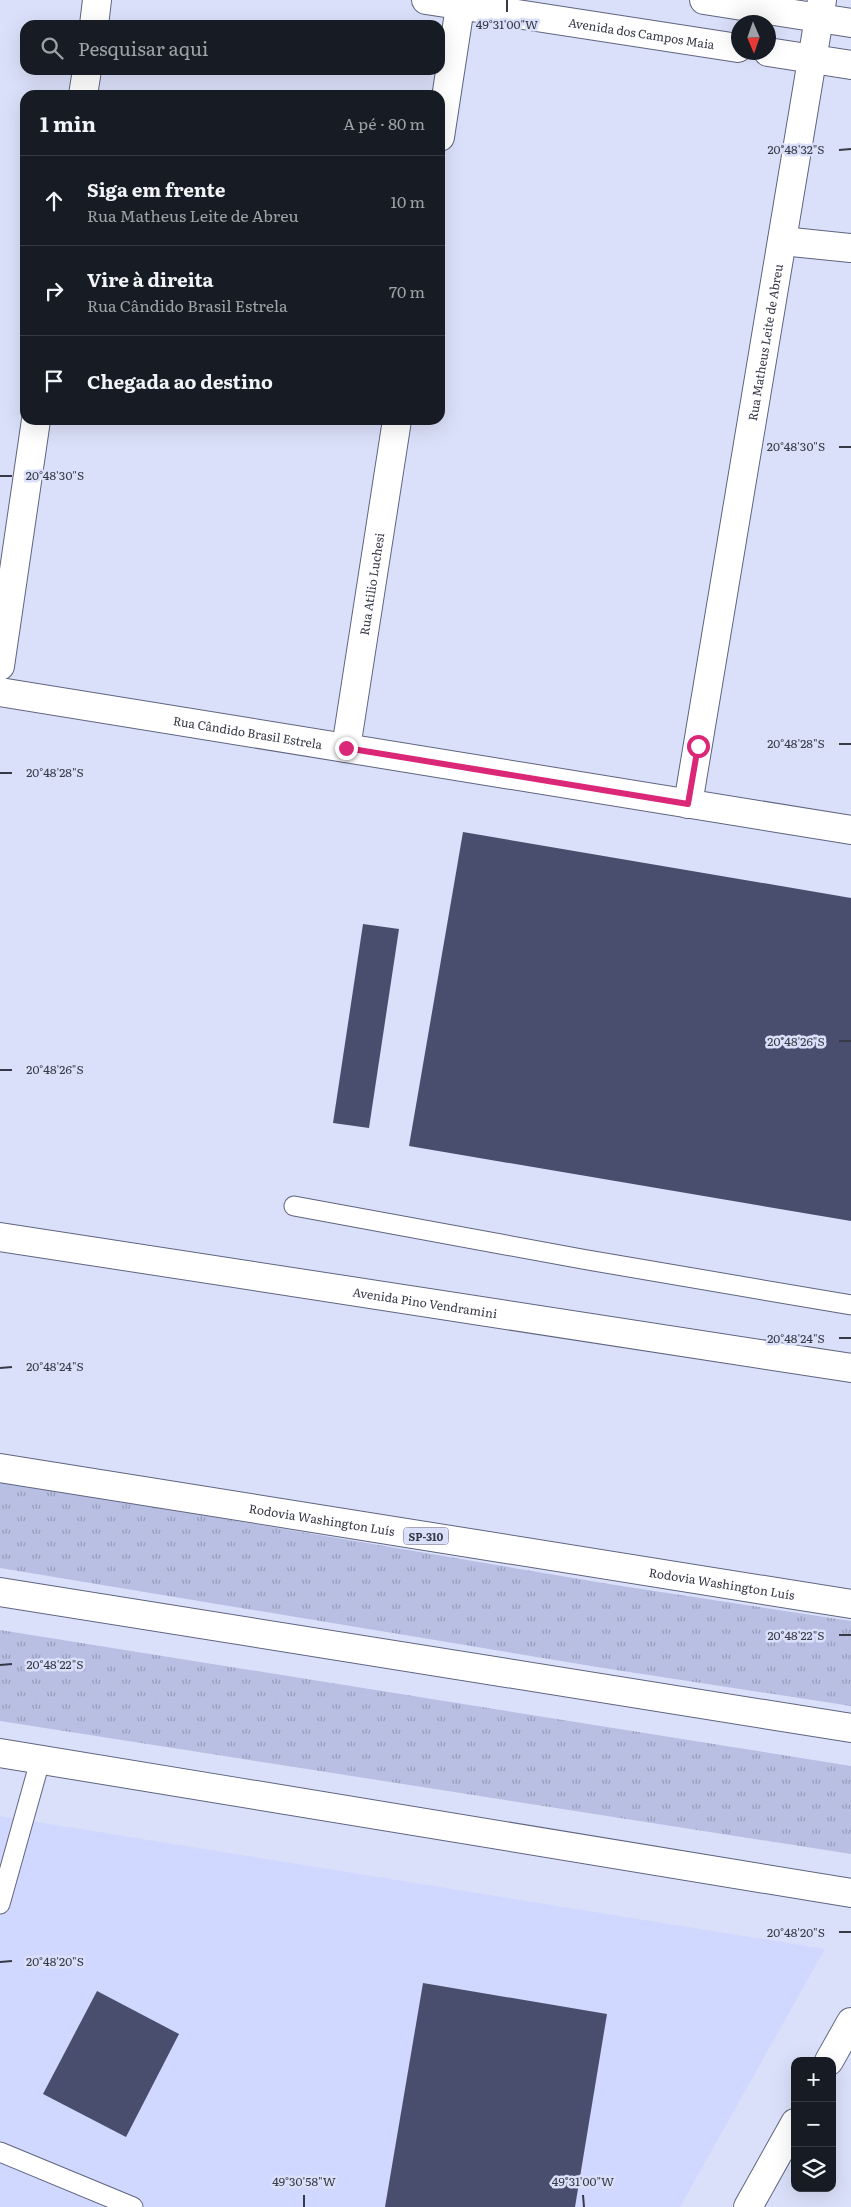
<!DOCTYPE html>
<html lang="pt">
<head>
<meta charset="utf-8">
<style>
	body { margin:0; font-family:Literata,serif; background:#242831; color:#f1f3f6 }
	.controls { position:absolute; right:15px; bottom:15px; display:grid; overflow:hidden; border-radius:10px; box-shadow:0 5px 20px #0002 }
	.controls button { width:45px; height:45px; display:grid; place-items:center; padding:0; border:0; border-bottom:1px solid #363941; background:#171b24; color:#f1f3f6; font:25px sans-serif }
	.compass { position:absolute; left:731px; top:15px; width:45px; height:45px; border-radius:50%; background:#171b24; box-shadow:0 5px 20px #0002; rotate:178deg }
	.stop { position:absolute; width:15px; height:15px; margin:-11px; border:4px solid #db2777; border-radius:50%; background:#fff }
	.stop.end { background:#db2777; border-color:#fff; box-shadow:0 1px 5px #0008 }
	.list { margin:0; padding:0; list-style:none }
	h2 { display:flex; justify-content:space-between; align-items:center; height:65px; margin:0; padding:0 20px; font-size:21px }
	h2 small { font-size:16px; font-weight:400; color:#9ea1a6 }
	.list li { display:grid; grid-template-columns:32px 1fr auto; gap:15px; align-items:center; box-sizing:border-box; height:90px; padding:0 20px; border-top:1px solid #363941 }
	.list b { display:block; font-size:19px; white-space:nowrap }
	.list p { margin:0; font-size:16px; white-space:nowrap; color:#9ea1a6 }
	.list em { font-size:16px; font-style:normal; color:#9ea1a6 }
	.icon { flex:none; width:28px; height:28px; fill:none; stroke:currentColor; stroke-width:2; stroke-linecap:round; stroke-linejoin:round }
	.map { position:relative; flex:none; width:851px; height:2207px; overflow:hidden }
	.search { position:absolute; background:#171b24; box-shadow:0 5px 20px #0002; left:20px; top:20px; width:425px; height:55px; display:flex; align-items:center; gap:12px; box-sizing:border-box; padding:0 18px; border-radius:15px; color:#9ea1a6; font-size:19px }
	.panel { position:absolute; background:#171b24; box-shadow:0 5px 20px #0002; left:20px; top:90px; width:425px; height:335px; border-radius:15px }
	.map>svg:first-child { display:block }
</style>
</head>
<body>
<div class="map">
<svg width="851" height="2207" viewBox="0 0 851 2207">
	<defs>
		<pattern id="grass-tufts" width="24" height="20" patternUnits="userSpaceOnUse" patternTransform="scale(1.25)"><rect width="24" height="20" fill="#b8bfe3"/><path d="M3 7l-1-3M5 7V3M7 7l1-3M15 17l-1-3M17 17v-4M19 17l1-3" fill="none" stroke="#969cba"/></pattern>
	</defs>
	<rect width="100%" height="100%" fill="#dbe0fa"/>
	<path fill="#d0d8ff" d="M0,1816L825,1949L680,2207H0Z"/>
	<g fill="url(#grass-tufts)">
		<path d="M0,1481L609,1584L851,1621V1706L597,1667L0,1568Z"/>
		<path d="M0,1630L851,1766V1854L0,1721Z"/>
	</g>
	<g fill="#494e6e">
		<path d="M463,832L851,898V1221L409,1146Z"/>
		<path d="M363,924L399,929L369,1128L333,1123Z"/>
		<path d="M423,1983L607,2014L575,2207H385Z"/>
		<path d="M97,1991L179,2034L126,2137L43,2094Z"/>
	</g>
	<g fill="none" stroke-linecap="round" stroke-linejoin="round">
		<g stroke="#5f647f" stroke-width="21">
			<g id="service">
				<path d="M294,1206L582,1259L851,1305"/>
				<path d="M0,1904L40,1761"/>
				<path d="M0,2152L133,2207"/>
			</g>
		</g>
		<g stroke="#5f647f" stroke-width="30">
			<g id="minor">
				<path id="s1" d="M426,0L738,48"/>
				<path d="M704,0L851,23"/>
				<path d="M94,25L97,0"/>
				<path d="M768,52L851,65"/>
				<path d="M83,95L87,70"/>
				<path d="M440,137L461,0"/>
				<path d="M782,241L851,248"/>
				<path d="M0,666L36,420"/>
				<path id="s2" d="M0,692L851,830"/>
				<path id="s3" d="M346,748L397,420"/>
				<path id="s4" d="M688,804L822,0"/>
				<path id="s5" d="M0,1237L851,1368"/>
				<path d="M829,2061L851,2022"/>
				<path d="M748,2207L795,2123"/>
			</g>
		</g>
		<g stroke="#5f647f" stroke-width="30">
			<path id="secondary" d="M0,1753L851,1893"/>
		</g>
		<g stroke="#5f647f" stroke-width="30">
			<g id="motorway">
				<path id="s6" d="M0,1468L851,1604"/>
				<path d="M0,1592L851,1728"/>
			</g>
		</g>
		<use href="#service" stroke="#fff" stroke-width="19"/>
		<use href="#minor" stroke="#fff" stroke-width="28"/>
		<use href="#secondary" stroke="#fff" stroke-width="28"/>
		<use href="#motorway" stroke="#fff" stroke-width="28"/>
	</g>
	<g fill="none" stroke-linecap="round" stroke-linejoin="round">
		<path stroke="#db2777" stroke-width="6" d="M346,748L688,804L698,746"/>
	</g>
	<path fill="none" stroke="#373946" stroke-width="2" d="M507,0V12M839,150L851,149M839,447H851M0,476H12M839,744H851M0,773H12M839,1041H851M0,1070H12M839,1338H851M0,1368L12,1367M839,1635H851M0,1665L12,1664M839,1932H851M0,1962L12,1961M304,2195V2207M583,2195L584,2207"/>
	<g text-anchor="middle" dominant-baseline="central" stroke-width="5" stroke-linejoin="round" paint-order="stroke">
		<rect fill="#dbe0fa" stroke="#686b7c" stroke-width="1" x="403.5" y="1527.5" width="45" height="17" rx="4"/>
		<g font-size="11" font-weight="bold" fill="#373946">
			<text x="426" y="1536">SP-310</text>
		</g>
		<g font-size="12" fill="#373946" stroke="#dbe0fa">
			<text stroke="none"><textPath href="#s1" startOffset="218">Avenida dos Campos Maia</textPath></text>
			<text stroke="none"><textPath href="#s4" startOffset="468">Rua Matheus Leite de Abreu</textPath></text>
			<text stroke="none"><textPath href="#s3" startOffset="166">Rua Atilio Luchesi</textPath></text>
			<text stroke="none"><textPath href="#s2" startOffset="251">Rua Cândido Brasil Estrela</textPath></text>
			<text stroke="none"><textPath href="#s5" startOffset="430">Avenida Pino Vendramini</textPath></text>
			<text stroke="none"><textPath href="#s6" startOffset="326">Rodovia Washington Luís</textPath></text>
			<text stroke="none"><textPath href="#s6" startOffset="731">Rodovia Washington Luís</textPath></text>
		</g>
	</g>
	<g font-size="12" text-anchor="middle" fill="#373946" stroke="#dbe0fa" stroke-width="5" stroke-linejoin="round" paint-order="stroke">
		<text x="507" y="29">49°31'00"W</text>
		<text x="796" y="154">20°48'32"S</text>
		<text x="796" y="451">20°48'30"S</text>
		<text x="55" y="480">20°48'30"S</text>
		<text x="796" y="748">20°48'28"S</text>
		<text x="55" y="777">20°48'28"S</text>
		<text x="796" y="1046">20°48'26"S</text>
		<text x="55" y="1074">20°48'26"S</text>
		<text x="796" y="1343">20°48'24"S</text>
		<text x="55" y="1371">20°48'24"S</text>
		<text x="796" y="1640">20°48'22"S</text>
		<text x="55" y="1669">20°48'22"S</text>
		<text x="796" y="1937">20°48'20"S</text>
		<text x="55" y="1966">20°48'20"S</text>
		<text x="304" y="2186">49°30'58"W</text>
		<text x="583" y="2186">49°31'00"W</text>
	</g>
</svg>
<div class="controls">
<button>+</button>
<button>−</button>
<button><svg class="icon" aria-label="layers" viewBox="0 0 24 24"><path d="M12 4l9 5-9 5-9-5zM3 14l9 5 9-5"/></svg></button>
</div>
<svg class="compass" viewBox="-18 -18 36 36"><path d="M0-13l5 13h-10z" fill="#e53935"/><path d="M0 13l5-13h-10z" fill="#9ea1a6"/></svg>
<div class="stop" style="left:698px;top:746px"></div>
<div class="stop end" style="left:346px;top:748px"></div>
<div class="search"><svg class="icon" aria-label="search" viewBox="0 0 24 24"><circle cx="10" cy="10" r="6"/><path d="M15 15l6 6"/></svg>Pesquisar aqui</div>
<section class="panel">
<h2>1 min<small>A pé · 80 m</small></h2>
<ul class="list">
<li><svg class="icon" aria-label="ahead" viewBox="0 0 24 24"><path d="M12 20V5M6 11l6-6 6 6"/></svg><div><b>Siga em frente</b><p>Rua Matheus Leite de Abreu</p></div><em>10 m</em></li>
<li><svg class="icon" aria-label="right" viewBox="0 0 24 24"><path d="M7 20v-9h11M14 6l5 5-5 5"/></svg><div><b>Vire à direita</b><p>Rua Cândido Brasil Estrela</p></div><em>70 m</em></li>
<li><svg class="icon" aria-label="arrive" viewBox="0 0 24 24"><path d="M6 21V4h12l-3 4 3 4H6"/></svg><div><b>Chegada ao destino</b></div></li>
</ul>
</section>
</div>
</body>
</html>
